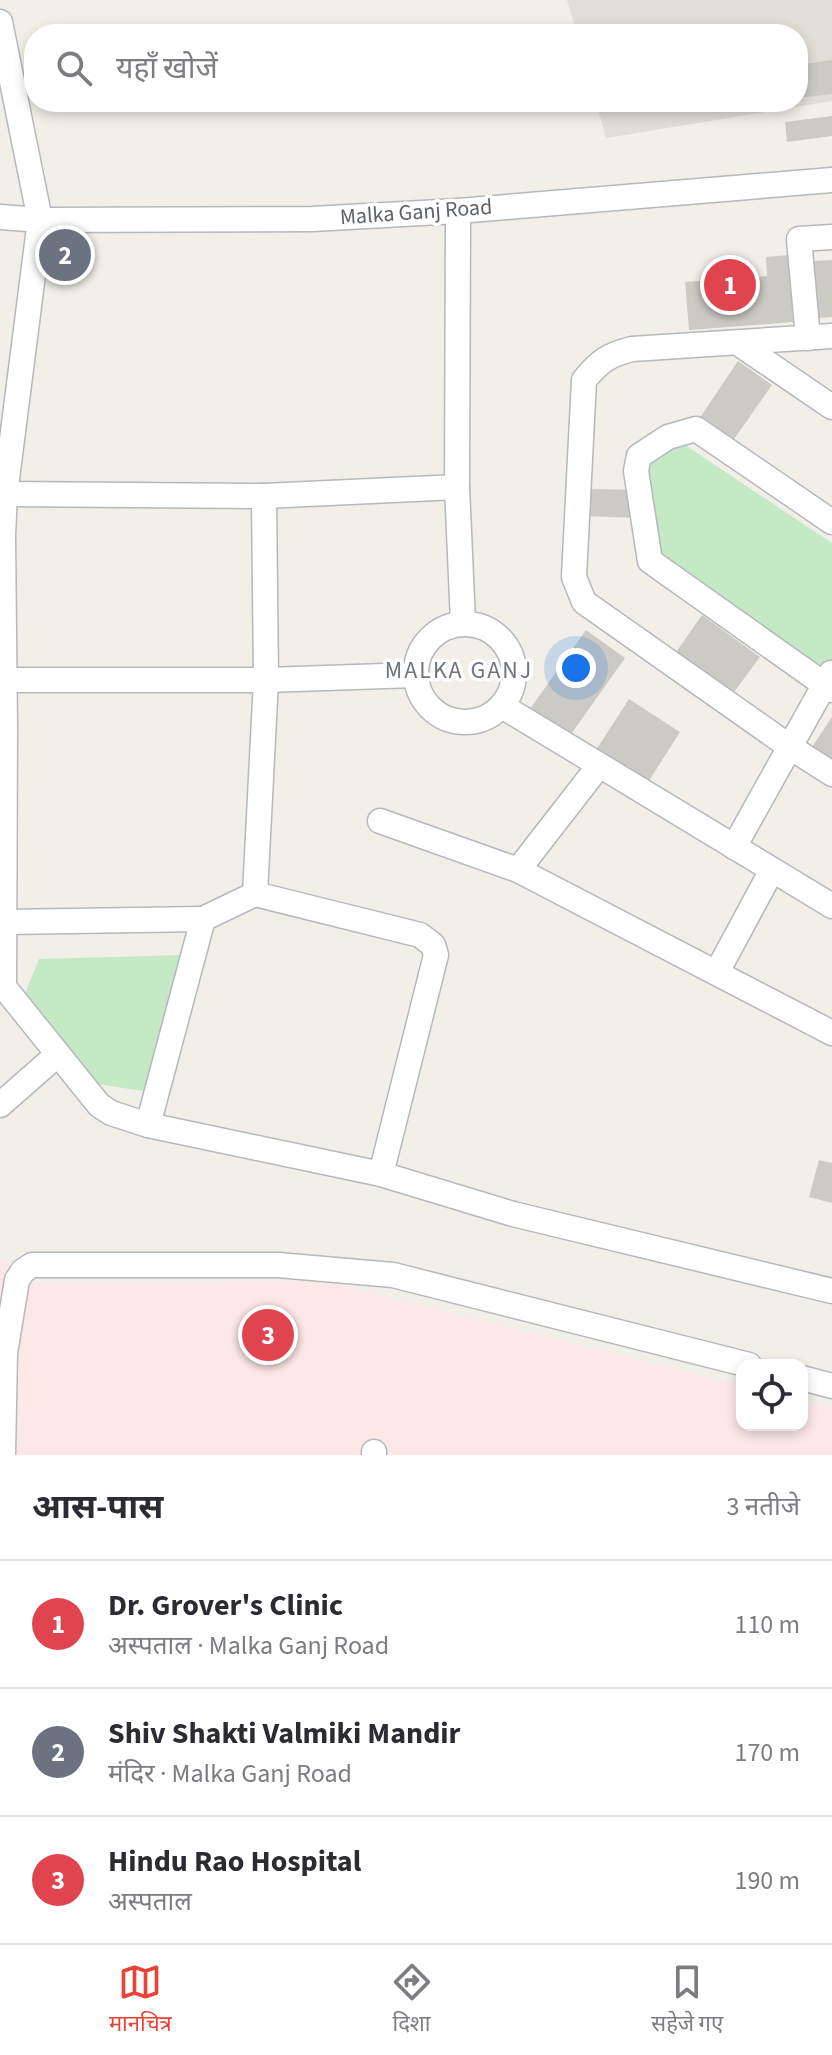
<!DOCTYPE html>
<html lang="hi">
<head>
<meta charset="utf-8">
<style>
	body { margin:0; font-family:"Source Sans 3","Noto Sans Devanagari",sans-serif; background:#f2f2f3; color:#2b2b33 }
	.controls { position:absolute; right:24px; bottom:24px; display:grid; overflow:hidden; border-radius:16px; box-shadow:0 4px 12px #0003 }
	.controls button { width:72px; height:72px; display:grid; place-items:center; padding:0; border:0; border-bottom:2px solid #e1e1e2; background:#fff; color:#2b2b33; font:40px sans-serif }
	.you { position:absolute; left:576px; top:668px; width:28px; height:28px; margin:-20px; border:6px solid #fff; border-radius:50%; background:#1a73e8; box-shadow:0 0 0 12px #1a73e833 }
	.badge { display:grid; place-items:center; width:52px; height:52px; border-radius:50%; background:#ea4335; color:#fff; font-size:26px; font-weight:700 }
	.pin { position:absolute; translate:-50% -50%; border:4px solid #fff; box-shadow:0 2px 8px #0006 }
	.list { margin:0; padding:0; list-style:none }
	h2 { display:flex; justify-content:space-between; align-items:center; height:104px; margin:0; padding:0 32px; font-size:34px }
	h2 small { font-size:26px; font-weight:400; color:#7c7c81 }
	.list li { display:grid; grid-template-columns:52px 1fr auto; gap:24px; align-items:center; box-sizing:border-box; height:128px; padding:0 32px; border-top:2px solid #e1e1e2 }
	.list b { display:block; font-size:30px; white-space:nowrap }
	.list p { margin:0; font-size:26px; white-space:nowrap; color:#7c7c81 }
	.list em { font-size:26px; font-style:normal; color:#7c7c81 }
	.icon { flex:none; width:44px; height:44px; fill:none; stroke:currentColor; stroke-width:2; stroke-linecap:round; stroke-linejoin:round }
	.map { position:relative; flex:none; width:832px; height:1455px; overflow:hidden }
	.search { position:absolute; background:#fff; box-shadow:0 4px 12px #0003; left:24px; right:24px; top:24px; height:88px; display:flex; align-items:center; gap:20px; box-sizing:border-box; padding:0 28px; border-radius:32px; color:#7c7c81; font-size:30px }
	.sheet { height:488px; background:#fff }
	nav { display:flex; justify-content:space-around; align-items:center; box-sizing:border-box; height:112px; border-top:2px solid #e1e1e2; background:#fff; font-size:22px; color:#7c7c81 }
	nav a { display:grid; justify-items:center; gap:4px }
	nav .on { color:#ea4335 }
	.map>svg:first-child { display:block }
</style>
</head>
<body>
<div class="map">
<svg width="832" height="1455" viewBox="0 0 832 1455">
	<rect width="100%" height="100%" fill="#f1efe8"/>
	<path fill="#e1ded6" d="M567,0H832V101L606,138L596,102H798V34H577Z"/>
	<path fill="#fce8e6" d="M0,1259L35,1283L324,1281L742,1386V1425H802V1401L832,1407V1455H0Z"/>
	<g fill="#c5e8c5">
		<path d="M679,441L832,543V681L658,567L641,462Z"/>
		<path d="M185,955L149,1092L91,1083L24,996L39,959Z"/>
	</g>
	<g fill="#cccac5">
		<path d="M832,60V94L798,98V65Z"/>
		<path d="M704,102H756V104L705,111Z"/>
		<path d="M832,116V136L787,142L785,122Z"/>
		<path d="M789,255L793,322L689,330L685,282L767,276L766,257Z"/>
		<path d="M832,260V317L818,318L813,261Z"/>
		<path d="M738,361L772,385L732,442L699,419Z"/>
		<path d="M585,489L637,490V518L584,516Z"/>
		<path d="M702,615L760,657L731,696L674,655Z"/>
		<path d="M586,630L625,658L569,737L530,709Z"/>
		<path d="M629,699L680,732L647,784L596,750Z"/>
		<path d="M832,717V761L812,747Z"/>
		<path d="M819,1160L832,1163V1203L809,1197Z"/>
	</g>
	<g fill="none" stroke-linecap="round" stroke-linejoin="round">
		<g stroke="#b5b8bc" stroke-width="27">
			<g id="minor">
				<path d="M0,22L40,220L5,494L3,535L5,728L4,987L99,1105L111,1113L148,1125L381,1174L513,1214L832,1291"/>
				<path d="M458,211L457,487L463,622"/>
				<path d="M0,217L40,220L312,219L458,211L832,180"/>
				<path d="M832,336L632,349C608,355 600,361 584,380L574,577L584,602L790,747L832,774"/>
				<path d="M808,338L799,239L832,237"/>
				<path d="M738,343L832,407"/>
				<path d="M5,494L264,496L457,487"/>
				<path d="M832,522L696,429L668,437L639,456L636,471L650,561L832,690"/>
				<circle cx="465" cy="673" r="49"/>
				<path d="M5,680H266L415,675"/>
				<path d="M502,706L832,906"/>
				<path d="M598,767L518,870L832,1033"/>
				<path d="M380,821L518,870"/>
				<path d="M734,847L831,673"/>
				<path d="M255,894L266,680L264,496"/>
				<path d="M5,922L203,919"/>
				<path d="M717,972L772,870"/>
				<path d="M0,1105L57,1055"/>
				<path d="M148,1125L203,919L255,894L420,935L433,945L436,955L381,1174"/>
				<path d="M802,1378L832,1386"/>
				<path d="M3,1455L5,1353L17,1280L23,1271L32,1265H278L393,1275L749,1365"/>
				<path d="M374,1455V1452"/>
			</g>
		</g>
		<use href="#minor" stroke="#fff" stroke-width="24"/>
	</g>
	<g text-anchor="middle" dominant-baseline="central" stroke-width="7" stroke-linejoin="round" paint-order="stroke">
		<g font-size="22" fill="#5f6368" stroke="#fff">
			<text transform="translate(416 212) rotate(-4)">Malka Ganj Road</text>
		</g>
		<g font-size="24" letter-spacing="2" fill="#70757a" stroke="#fff">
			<text x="459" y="670">MALKA GANJ</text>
		</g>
	</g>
</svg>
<div class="controls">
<button><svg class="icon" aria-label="locate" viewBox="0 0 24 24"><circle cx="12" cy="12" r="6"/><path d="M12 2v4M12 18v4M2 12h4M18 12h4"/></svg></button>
</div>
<div class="you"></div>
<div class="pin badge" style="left:730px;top:285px;background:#e0444e">1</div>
<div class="pin badge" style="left:65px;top:255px;background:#6b7280">2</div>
<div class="pin badge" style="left:268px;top:1335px;background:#e0444e">3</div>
<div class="search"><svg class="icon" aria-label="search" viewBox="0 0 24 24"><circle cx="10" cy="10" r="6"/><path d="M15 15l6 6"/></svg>यहाँ खोजें</div>
</div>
<section class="sheet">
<h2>आस-पास<small>3 नतीजे</small></h2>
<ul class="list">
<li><span class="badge" style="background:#e0444e">1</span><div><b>Dr. Grover's Clinic</b><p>अस्पताल · Malka Ganj Road</p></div><em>110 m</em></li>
<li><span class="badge" style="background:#6b7280">2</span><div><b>Shiv Shakti Valmiki Mandir</b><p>मंदिर · Malka Ganj Road</p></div><em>170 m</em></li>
<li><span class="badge" style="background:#e0444e">3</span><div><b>Hindu Rao Hospital</b><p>अस्पताल</p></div><em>190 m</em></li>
</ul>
</section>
<nav>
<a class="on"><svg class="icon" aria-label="map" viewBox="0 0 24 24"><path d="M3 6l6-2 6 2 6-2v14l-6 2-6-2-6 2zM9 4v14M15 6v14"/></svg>मानचित्र</a>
<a><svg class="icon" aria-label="directions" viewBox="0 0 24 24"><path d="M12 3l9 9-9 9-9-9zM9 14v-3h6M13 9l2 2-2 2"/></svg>दिशा</a>
<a><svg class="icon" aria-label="saved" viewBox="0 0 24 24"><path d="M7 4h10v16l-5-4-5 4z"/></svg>सहेजे गए</a>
</nav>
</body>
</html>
